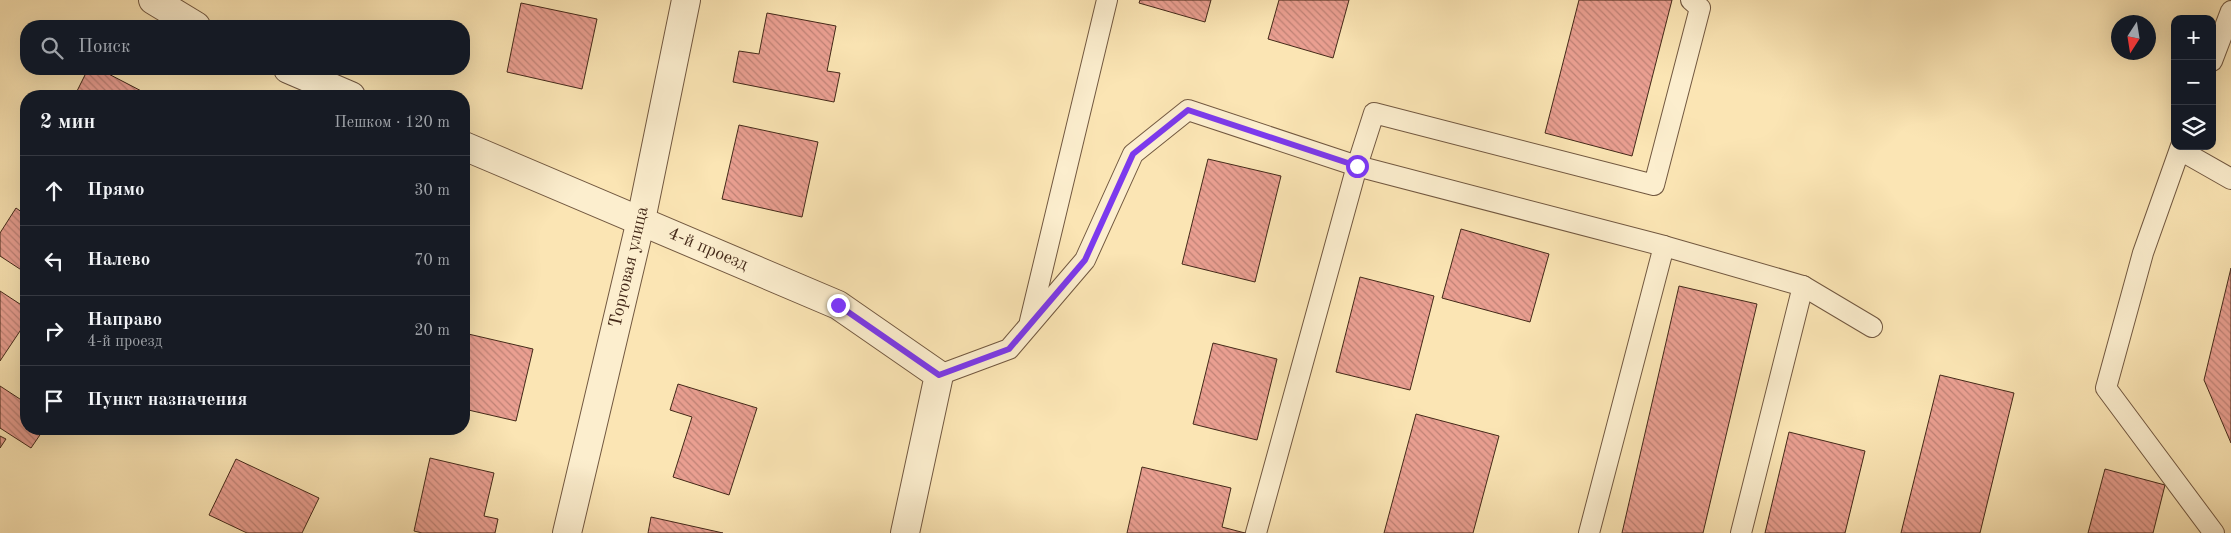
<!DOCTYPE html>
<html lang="ru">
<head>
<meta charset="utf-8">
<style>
	body { margin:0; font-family:"Old Standard TT",serif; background:#242831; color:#f1f3f6 }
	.controls { position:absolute; right:15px; top:15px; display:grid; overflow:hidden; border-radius:10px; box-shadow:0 5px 20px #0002 }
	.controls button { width:45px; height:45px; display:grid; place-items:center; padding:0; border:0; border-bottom:1px solid #363941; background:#171b24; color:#f1f3f6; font:25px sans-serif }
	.compass { position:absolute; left:2111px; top:15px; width:45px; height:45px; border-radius:50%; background:#171b24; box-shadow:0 5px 20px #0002; rotate:192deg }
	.stop { position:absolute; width:15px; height:15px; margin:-11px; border:4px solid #7c3aed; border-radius:50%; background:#fff }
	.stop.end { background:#7c3aed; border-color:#fff; box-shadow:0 1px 5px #0008 }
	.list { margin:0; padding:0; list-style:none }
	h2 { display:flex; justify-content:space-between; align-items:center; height:65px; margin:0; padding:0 20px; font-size:21px }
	h2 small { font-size:16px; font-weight:400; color:#9ea1a6 }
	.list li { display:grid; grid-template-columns:32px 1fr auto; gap:15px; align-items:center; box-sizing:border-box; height:70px; padding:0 20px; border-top:1px solid #363941 }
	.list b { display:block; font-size:19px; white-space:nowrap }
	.list p { margin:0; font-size:16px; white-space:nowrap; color:#9ea1a6 }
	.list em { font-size:16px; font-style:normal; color:#9ea1a6 }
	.icon { flex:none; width:28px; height:28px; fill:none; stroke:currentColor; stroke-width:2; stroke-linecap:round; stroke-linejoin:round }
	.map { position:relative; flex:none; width:2231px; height:533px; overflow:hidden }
	.search { position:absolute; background:#171b24; box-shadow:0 5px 20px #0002; left:20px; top:20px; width:450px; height:55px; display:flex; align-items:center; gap:12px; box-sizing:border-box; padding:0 18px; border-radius:20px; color:#9ea1a6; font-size:19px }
	.panel { position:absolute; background:#171b24; box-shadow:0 5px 20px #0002; left:20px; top:90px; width:450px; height:345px; border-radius:20px }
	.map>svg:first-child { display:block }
</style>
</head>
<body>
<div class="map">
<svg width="2231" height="533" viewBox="0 0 2231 533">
	<defs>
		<pattern id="building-back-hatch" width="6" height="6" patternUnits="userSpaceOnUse" patternTransform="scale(1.25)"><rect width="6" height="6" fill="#ea9f91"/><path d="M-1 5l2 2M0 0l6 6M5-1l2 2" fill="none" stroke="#bf8276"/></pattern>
	</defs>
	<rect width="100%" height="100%" fill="#fbe5b4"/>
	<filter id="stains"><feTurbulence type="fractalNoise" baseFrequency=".004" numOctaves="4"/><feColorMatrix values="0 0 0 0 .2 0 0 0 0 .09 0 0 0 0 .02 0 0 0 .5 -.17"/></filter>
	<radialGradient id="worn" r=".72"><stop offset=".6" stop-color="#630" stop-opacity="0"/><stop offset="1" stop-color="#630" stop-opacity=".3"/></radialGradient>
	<g fill="url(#building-back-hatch)" stroke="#442919">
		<path d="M1140,0H1211L1205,22L1139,3Z"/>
		<path d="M1279,0H1349L1333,58L1268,39Z"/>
		<path d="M1579,0H1672L1632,156L1545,133Z"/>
		<path d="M521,3L597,19L582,89L507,72Z"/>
		<path d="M767,13L836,26L827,71L840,73L834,102L733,82L739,51L759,54Z"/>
		<path d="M88,69H99L151,96H78L75,95Z"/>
		<path d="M739,125L818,142L802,217L722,199Z"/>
		<path d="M1208,159L1281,176L1255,282L1182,264Z"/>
		<path d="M16,208L26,215V273L0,256V233Z"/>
		<path d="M1461,229L1549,254L1530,322L1442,298Z"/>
		<path d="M2231,268V443L2204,380Z"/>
		<path d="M1360,277L1434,296L1410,390L1336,372Z"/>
		<path d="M1679,286L1757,304L1703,533H1622Z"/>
		<path d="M0,291L26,308V322L0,361Z"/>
		<path d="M464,333L533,349L516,421L464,409Z"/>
		<path d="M1213,343L1277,359L1257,440L1193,424Z"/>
		<path d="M1940,375L2014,393L1980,533H1901Z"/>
		<path d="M678,384L757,408L729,495L673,477L692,417L670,410Z"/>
		<path d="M0,386L26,403V429H44L31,448L0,428Z"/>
		<path d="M1416,414L1499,436L1473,533H1384Z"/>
		<path d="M1789,432L1865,451L1845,533H1765Z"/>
		<path d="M0,436L6,439L0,448Z"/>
		<path d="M430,458L494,473L484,516L498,519L495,533H422L414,531Z"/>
		<path d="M236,459L319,498L302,533H247L209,515Z"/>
		<path d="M1142,467L1231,488L1222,527L1245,533H1127Z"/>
		<path d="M2105,469L2165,485L2153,533H2088Z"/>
		<path d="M651,517L723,533H648Z"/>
	</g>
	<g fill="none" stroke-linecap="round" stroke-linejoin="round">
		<g stroke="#725840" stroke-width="22">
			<g id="lane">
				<path d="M2212,61L2231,11"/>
				<path d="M2181,146L2143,253L2106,388L2214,533"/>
				<path d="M2180,150L2231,179"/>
				<path d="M1030,321L1107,0"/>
				<path d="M939,375L1009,349L1085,260L1133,154L1188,110L1357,166L1664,246L1803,286L1872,327"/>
				<path d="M1256,533L1357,166L1374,113L1654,185L1700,8L1691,0"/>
				<path d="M1589,533L1664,246"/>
				<path d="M1741,533L1803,286"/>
			</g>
		</g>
		<g stroke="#725840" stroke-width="30">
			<g id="street">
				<path d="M153,0L196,26"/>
				<path d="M288,69L351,96"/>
				<path d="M464,146L838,305L939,375L905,533"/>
				<path d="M567,533L641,220L686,0"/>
			</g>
		</g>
		<use href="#lane" stroke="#fceece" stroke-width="20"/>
		<use href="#street" stroke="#fceece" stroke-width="28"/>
	</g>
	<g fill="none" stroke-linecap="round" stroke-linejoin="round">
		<path stroke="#7c3aed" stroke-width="6" d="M838,305L939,375L1009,349L1085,260L1133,154L1188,110L1357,166"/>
	</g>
	<g text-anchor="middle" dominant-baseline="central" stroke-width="4.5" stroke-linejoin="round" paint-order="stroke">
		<g font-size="18" fill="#442919" stroke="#fceece">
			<text transform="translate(708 249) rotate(23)">4-й проезд</text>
			<text transform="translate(629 267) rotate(-77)">Торговая улица</text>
		</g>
	</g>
	<rect width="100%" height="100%" filter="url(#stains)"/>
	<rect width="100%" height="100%" fill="url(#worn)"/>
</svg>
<div class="controls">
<button>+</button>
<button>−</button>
<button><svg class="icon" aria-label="layers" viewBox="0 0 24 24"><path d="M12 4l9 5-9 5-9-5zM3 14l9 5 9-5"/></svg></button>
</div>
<svg class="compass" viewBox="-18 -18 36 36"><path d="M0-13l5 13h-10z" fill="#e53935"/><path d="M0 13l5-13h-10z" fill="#9ea1a6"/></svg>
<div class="stop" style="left:1357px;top:166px"></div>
<div class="stop end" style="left:838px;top:305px"></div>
<div class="search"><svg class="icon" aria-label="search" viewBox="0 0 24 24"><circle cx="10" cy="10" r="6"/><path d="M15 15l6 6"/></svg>Поиск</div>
<section class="panel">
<h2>2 мин<small>Пешком · 120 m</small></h2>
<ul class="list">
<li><svg class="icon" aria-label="ahead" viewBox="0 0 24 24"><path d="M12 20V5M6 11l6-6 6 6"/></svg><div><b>Прямо</b></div><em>30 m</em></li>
<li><svg class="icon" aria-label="left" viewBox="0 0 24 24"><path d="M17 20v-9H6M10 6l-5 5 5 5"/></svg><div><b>Налево</b></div><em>70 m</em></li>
<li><svg class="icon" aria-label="right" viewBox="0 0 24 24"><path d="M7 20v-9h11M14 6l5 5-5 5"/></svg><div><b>Направо</b><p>4-й проезд</p></div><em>20 m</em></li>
<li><svg class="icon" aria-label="arrive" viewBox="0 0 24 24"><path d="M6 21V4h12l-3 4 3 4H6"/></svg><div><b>Пункт назначения</b></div></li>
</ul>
</section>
</div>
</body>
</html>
